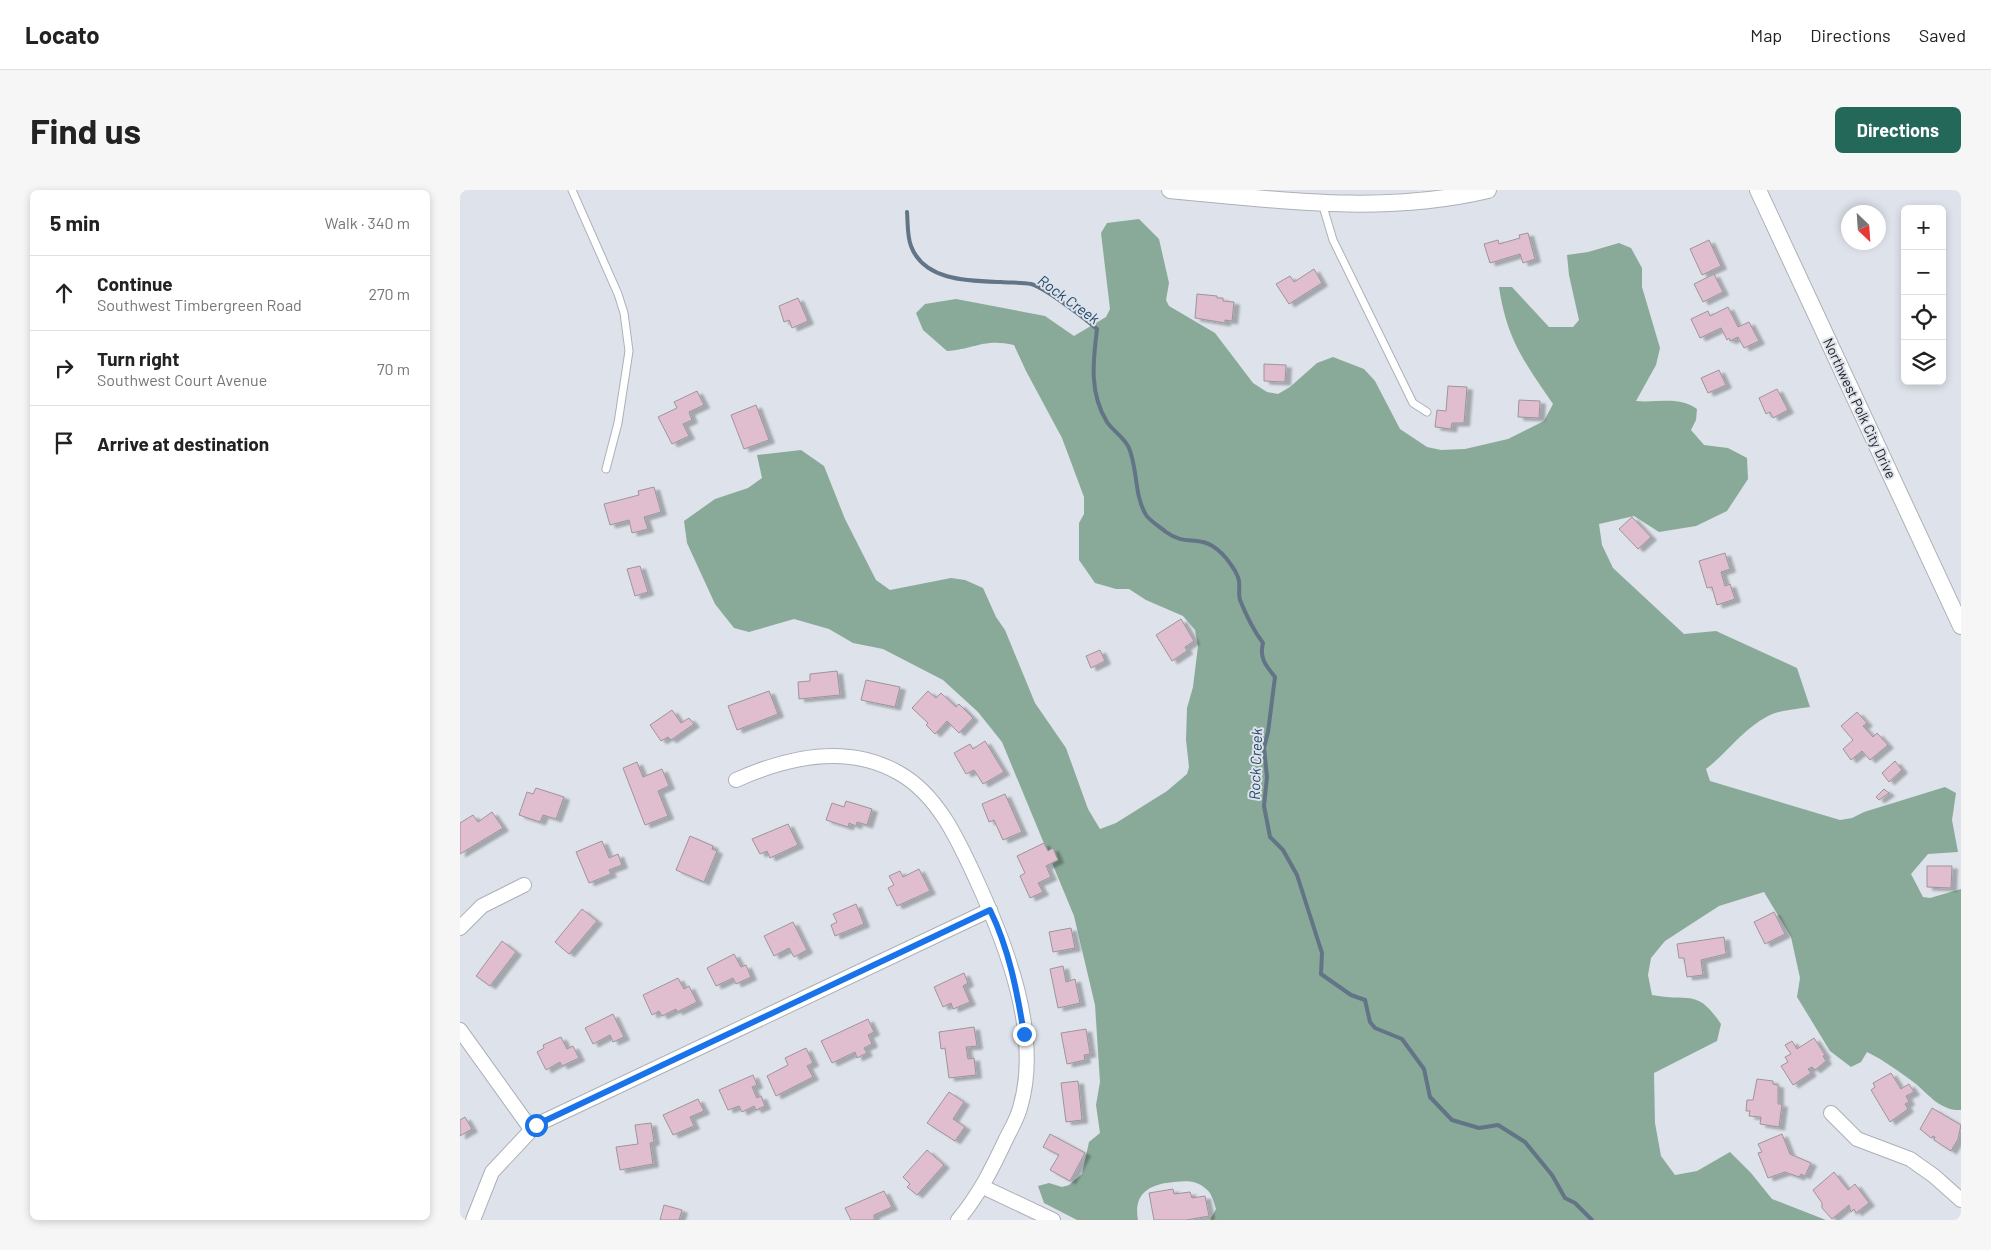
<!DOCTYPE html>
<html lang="en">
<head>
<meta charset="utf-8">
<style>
	body { margin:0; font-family:Barlow,sans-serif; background:#f6f6f6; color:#222 }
	.controls { position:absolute; right:15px; top:15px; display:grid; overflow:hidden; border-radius:8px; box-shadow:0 2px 8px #0003 }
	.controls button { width:45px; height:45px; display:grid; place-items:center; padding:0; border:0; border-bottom:1px solid #e0e0e0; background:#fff; color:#222; font:25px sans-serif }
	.compass { position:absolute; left:1381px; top:15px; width:45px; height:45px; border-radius:50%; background:#fff; box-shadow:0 2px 8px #0003; rotate:155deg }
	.stop { position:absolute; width:15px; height:15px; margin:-11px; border:4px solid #1a73e8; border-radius:50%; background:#fff }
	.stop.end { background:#1a73e8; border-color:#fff; box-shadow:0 1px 5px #0008 }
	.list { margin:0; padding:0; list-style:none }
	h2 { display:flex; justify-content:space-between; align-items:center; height:65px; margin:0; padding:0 20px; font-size:21px }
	h2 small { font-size:16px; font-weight:400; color:#767676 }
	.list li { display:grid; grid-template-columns:32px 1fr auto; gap:15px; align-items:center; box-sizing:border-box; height:75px; padding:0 20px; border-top:1px solid #e0e0e0 }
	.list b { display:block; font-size:19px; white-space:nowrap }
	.list p { margin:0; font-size:16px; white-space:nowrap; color:#767676 }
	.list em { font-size:16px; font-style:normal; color:#767676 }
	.icon { flex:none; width:28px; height:28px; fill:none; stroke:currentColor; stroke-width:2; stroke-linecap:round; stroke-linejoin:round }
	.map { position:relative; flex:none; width:1501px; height:1030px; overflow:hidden; border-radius:8px }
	header { display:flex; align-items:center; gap:30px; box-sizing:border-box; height:70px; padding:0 25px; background:#fff; border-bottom:1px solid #e0e0e0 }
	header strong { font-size:24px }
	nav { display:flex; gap:28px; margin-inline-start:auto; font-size:18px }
	.intro { display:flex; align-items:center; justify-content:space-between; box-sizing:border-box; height:120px; padding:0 30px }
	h1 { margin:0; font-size:35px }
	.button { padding:12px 22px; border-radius:8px; background:#24685a; color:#fff; font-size:18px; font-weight:700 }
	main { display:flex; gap:30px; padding:0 30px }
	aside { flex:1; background:#fff; border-radius:8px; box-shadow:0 2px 8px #0003 }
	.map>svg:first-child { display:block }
</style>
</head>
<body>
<header>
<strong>Locato</strong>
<nav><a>Map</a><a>Directions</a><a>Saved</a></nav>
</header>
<div class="intro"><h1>Find us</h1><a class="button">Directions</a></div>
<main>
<aside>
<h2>5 min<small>Walk · 340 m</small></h2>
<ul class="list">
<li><svg class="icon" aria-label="ahead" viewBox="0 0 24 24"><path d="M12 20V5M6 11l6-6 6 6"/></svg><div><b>Continue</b><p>Southwest Timbergreen Road</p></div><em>270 m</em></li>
<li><svg class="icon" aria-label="right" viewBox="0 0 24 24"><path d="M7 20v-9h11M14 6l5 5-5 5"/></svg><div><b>Turn right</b><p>Southwest Court Avenue</p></div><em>70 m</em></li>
<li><svg class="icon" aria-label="arrive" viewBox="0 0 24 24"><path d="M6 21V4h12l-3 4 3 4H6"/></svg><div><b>Arrive at destination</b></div></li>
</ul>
</aside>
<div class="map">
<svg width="1501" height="1030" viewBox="0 0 1501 1030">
	<defs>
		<filter id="shadow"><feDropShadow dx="5.5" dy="3" stdDeviation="1" flood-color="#0004"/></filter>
	</defs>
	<rect width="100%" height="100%" fill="#dee2ea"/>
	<path fill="#89aa98" d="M679,29L699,49L709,93L706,110L709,116L755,143L793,193L807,202L818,204L830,197L857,173L873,167L904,179L915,191L940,239L967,257L981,260L1005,259L1048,249L1084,231L1093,214C1064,171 1047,150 1039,97H1052L1089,137H1113L1119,130L1109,85L1107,65L1128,62L1159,53L1171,58L1182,78V97L1200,158L1196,175L1176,211C1198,213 1218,206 1237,219L1236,230L1231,240L1244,255L1268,258L1287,268L1288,289L1267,321L1236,336L1199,342L1174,326L1139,334L1142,355L1153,378L1224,444L1256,441L1337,478L1350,517C1338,519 1320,520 1308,526C1283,539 1268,562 1246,579L1250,591L1380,630L1392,628L1404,622L1485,597L1496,603L1492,630L1498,662L1468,664L1451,684L1463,707L1470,708L1501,699V920C1481,921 1470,906 1456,894C1440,882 1425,871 1407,862L1401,872L1391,877L1370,861L1337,807L1340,788L1331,747L1304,702L1259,716L1205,751L1191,768L1188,785L1192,805C1230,812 1237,798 1261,834L1257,851L1194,883L1195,933L1201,966L1215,985L1237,981L1270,962L1291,983L1312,1009L1366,1030H750L756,1019C754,1013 752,1003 746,999C736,990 726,991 714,992C690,994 673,1003 678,1030H617L584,1013L578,996L589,993L602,997L609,995L622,984L629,952L640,943L636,915L640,892L635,815L614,726L542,552L518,522L483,490L423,459L393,453L369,439L334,429L289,442L274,438L255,414L227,353L224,331L255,309L288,298L302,288L297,265L341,260L364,276L385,329L416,390L430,400L491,388L505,390L523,398L536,427L545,440L575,513L606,558L628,619L640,639L656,633L707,601L727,584L729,577L726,550L727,518L733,497L738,456L735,440L723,426L686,410L669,399H656L635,393L619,370V333L624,324V307L602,248L566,181L554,155C524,148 515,159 487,161L463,140L456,123L465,114L496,109L585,126L614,146L646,127L650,119L641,43L647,33Z"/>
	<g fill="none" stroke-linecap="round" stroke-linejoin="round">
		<path stroke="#627485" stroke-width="4" d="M447,22C448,33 447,46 451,56C464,91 509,91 541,92C550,93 562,92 571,94C584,97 627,130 637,139C633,171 629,203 647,232C653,241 664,247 669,258C678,280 674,305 686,325C690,331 700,337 706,342C729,359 742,340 766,368C770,373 778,384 779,391C780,398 778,403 780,410C786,425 794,441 803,453C799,468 806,476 815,487L808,542L804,558L807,587L804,616L810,647L823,660L837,685L862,763L861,784L891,805L905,810L910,832L915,838L942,849L964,879L970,907L992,930L1019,938L1038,935L1065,952L1092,985L1105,1008L1115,1013L1132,1030"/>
	</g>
	<g fill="#e0becf" stroke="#9d9599" filter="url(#shadow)">
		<path d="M1068,43L1075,69L1063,73L1060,64L1030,73L1024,54L1038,50L1039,54L1060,48L1059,45Z"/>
		<path d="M1249,50L1261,76L1242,85L1230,59Z"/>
		<path d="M854,79L862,93L829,114L816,94L830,86L834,92Z"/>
		<path d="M1254,84L1263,102L1243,112L1234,94Z"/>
		<path d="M737,104L757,106V108H763V111L774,112L772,131L765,130V133L735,128Z"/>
		<path d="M338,108L348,131L332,138L329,130L324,132L319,116Z"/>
		<path d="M1268,117L1278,137L1289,132L1299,151L1284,158L1278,147L1270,151L1269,148L1267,150L1261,138L1240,148L1231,129L1248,121L1250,126Z"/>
		<path d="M804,174L826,175L825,192L804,191Z"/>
		<path d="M1259,180L1266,195L1248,203L1241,188Z"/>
		<path d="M988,196L1007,197L1004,233H992L991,239L975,237L977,220L986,221Z"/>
		<path d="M1317,199L1328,220L1313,228L1310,222L1306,224L1299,208Z"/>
		<path d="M237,201L244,215L229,222L232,230L223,234L229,246L212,254L198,227L217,218L214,212Z"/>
		<path d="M1059,210L1080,211L1079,228L1058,227Z"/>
		<path d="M296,215L309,250L284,259L271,225Z"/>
		<path d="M194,297L201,322L184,327L188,339L172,343L169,330L150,335L144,314L179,305L178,301Z"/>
		<path d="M1172,327L1191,347L1178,359L1159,339Z"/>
		<path d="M1265,363L1270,379L1261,382L1265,396L1270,394L1275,409L1257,415L1252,397L1247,398L1239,371Z"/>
		<path d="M180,376L188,402L175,406L167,379Z"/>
		<path d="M721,429L734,451L725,457L727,461L712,471L696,445Z"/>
		<path d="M640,460L645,471L631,478L626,466Z"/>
		<path d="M377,481L380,505L339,509L338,492L350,491V484Z"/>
		<path d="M406,490L440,497L435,517L401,510Z"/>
		<path d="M309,501L318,524L277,540L268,516Z"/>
		<path d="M468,501L476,508L481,503L496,517L499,514L513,528L499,543L487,531L475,544L466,535L468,533L452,518Z"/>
		<path d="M212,520L221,533L229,528L234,534L211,550L208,547L201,551L190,535Z"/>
		<path d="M1397,522L1407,533L1403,536L1413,547L1417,543L1428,555L1410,570L1402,561L1391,570L1383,559L1393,550L1381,536Z"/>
		<path d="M525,551L544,582L523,594L514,580L506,584L494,563L510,554L513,559Z"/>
		<path d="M1435,571L1442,580L1429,592L1422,583Z"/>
		<path d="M177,572L183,587L202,579L209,596L198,601L208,626L185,635L163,578Z"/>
		<path d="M76,598L104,607L96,629L83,625L80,632L59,625L67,602L73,604Z"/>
		<path d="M1424,599L1429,603L1419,610L1416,607Z"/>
		<path d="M545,604L562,642L543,650L534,630L529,632L522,614Z"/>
		<path d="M386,611L412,619L407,635L397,632L396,636L389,633L388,637L366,630L372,613L384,617Z"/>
		<path d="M32,622L43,638L0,664V633L13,625L18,632Z"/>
		<path d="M328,634L338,655L310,668L307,661L300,664L292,649Z"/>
		<path d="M230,646L253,656L252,659L257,661L244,692L216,680Z"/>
		<path d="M142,651L149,668L158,664L162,675L149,680L151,684L129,693L116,662Z"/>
		<path d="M584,653L588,661L593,658L598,670L586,676L591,687L578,693L583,702L570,708L560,686L565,683L557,666Z"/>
		<path d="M1467,676H1492L1491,698L1467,697Z"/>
		<path d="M459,679L470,701L437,716L428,698L434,695L429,686L440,681L443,687Z"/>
		<path d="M396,714L404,734L375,746L371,735L377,732L373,724Z"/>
		<path d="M122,719L137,731L109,764L95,752Z"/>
		<path d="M1314,722L1325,744L1305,754L1294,732Z"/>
		<path d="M333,732L347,760L334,767L329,758L314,766L304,746Z"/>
		<path d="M611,738L615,758L593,762L589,742Z"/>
		<path d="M1264,747L1266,764L1241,770L1243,785L1227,787L1224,768H1219L1217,754Z"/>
		<path d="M42,751L56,762L30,796L16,786Z"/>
		<path d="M274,764L281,777L286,775L291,787L276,794L273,788L256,796L247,778Z"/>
		<path d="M603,776L606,792L615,789L620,813L598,818L590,779Z"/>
		<path d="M504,783L508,793L503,796L510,812L493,819L491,813L483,817L474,797Z"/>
		<path d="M218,788L224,799L229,796L237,812L217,822L216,819L202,826L199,821L192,825L183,805Z"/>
		<path d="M153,824L164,847L153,852L150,845L133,854L125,838Z"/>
		<path d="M408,829L414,842L408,845L412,854L404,858L407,863L397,868L395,862L372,873L361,851Z"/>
		<path d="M514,837L517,856L506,857L508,869L514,868L516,885L489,888L485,858L481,859L479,842Z"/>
		<path d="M626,839L630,864L624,865L625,870L607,874L601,843Z"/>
		<path d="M101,847L107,859L113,856L119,868L102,876L100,872L86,880L77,862L84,858L83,855Z"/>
		<path d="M1354,848L1365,865L1363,866L1366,871L1355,880L1352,877L1348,879L1351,883L1333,895L1321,876L1328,872L1325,867L1331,864L1325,855L1332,851L1337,859Z"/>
		<path d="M346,858L353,873L347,876L353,887L316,906L307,886L328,875L325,868Z"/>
		<path d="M1431,883L1441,899L1449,894L1454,902L1446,906L1449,912L1445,914L1448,919L1430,932L1411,900L1415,897L1413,893Z"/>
		<path d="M293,885L297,895L292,897L297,908L301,906L305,916L296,920L294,916L282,922L279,916L268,920L259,900Z"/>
		<path d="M1297,889L1313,891V894L1318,895V914H1322L1319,937L1300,934L1301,927L1289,926L1290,921H1286L1287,910H1293Z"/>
		<path d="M618,891L622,930L606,932L601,893Z"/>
		<path d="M489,902L504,912L493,929L505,937L495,951L467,933Z"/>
		<path d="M238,909L244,921L230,927L234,936L213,945L203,925Z"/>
		<path d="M1472,918L1501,935L1498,949L1491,961L1474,950L1475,947L1473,946L1471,948L1460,939Z"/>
		<path d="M5,927L12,939L0,946V930Z"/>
		<path d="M191,933L194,952L190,953L193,974L160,980L156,957L178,954L175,935Z"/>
		<path d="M590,944L625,963L610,991L590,980L599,965L583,957Z"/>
		<path d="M1322,944L1330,964L1351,973L1345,986L1341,984L1339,987L1325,982L1308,988L1298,963L1302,962L1298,954Z"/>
		<path d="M467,960L484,975L457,1005L447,997L450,994L443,987Z"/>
		<path d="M1374,982L1388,1000L1395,994L1409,1013L1396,1023L1394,1019L1391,1022L1389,1015L1372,1029L1362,1018V1013L1353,1000Z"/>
		<path d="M713,999L714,1004L730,1002L732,1008L745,1006L749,1026L726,1030H694L689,1003Z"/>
		<path d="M424,1001L432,1017L414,1025V1030H391L385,1018Z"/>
		<path d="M204,1015L222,1020L219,1030H200Z"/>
	</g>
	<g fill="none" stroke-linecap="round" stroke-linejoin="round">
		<g stroke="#acb0b7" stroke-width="9">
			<g id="service">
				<path d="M112,0L158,104L164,123L169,161L158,233L146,279"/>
				<path d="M862,13L873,50L953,213L967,222"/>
			</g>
		</g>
		<g stroke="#acb0b7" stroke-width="16">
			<g id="minor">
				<path d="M276,590C327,567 387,553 439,583C478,605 498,650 516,689C546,754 582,845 560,918C557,929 551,939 546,949C532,979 519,1005 498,1030"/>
				<path d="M0,738L22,716L64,695"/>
				<path d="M0,840L71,939"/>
				<path d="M1371,923L1397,949L1450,969L1474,986L1501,1010"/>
				<path d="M523,997L593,1030"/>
				<path d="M13,1030L32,982L76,935L530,720"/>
			</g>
		</g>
		<g stroke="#acb0b7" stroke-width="18">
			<g id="tertiary">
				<path d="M710,0C817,10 923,25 1028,0"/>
				<path d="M1298,0L1501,436"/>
			</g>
		</g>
		<use href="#service" stroke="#fff" stroke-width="7"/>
		<use href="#minor" stroke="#fff" stroke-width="14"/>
		<use href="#tertiary" stroke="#fff" stroke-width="16"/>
	</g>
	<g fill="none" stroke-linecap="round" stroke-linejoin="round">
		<path stroke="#1a73e8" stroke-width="6" d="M76,935L530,720C549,759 557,801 564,844"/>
	</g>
	<g text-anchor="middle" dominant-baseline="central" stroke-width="4" stroke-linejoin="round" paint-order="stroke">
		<g font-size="14" fill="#18191c" stroke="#dee2ea">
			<text transform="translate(1400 218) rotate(65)">Northwest Polk City Drive</text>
		</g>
		<g font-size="15" font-style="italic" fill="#1d4669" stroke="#dee2ea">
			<text transform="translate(609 109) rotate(36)">Rock Creek</text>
			<text transform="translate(795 574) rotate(-88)">Rock Creek</text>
		</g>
	</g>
</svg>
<div class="controls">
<button>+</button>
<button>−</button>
<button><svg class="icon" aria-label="locate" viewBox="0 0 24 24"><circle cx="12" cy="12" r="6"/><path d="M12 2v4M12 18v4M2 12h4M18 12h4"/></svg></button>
<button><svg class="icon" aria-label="layers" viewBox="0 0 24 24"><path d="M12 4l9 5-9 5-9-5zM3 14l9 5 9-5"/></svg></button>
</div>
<svg class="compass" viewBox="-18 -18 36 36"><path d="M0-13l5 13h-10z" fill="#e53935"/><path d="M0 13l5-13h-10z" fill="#767676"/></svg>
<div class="stop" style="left:76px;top:935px"></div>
<div class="stop end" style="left:564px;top:844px"></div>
</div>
</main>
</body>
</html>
